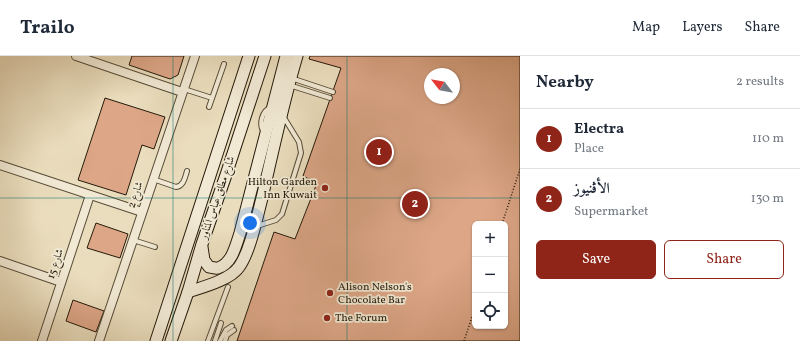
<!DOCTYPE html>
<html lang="en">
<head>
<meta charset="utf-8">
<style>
	body { margin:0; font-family:Vollkorn,Amiri,serif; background:#f6f6f7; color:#1f2937 }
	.controls { position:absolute; right:12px; bottom:12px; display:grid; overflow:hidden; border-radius:6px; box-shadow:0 1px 3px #0004 }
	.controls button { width:36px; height:36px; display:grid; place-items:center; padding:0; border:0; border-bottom:1px solid #e0e1e3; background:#fff; color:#1f2937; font:20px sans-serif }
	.compass { position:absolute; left:424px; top:12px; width:36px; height:36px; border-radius:50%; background:#fff; box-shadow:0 1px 3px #0004; rotate:301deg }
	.you { position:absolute; left:250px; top:167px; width:14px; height:14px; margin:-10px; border:3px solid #fff; border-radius:50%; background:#1a73e8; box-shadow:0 0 0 6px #1a73e833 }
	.badge { display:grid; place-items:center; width:26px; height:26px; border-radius:50%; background:#8f2418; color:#fff; font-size:13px; font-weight:700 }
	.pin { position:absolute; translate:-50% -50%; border:2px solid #fff; box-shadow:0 1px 4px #0006 }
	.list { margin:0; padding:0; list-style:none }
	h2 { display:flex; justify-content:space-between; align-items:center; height:52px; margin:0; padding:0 16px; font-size:17px }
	h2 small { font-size:13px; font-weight:400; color:#747a83 }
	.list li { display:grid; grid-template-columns:26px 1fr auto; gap:12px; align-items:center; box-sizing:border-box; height:60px; padding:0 16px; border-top:1px solid #e0e1e3 }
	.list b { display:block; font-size:15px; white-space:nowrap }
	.list p { margin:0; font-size:13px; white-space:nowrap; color:#747a83 }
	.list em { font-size:13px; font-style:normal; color:#747a83 }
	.actions { display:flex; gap:8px; padding:12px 16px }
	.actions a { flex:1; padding:9px 0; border:1px solid #8f2418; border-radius:6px; text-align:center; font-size:14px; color:#8f2418 }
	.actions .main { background:#8f2418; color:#fff }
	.icon { flex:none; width:22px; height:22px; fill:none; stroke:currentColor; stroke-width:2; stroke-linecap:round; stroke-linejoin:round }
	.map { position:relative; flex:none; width:520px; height:285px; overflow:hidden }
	header { display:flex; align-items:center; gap:24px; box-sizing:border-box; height:56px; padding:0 20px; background:#fff; border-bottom:1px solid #e0e1e3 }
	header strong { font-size:19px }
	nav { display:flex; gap:22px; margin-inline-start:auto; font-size:14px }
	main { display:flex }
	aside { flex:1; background:#fff }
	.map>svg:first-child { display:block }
</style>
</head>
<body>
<header>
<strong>Trailo</strong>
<nav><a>Map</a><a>Layers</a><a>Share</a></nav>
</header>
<main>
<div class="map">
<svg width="520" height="285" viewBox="0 0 520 285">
	<rect width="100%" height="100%" fill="#eaddbd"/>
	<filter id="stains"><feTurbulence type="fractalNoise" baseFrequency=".005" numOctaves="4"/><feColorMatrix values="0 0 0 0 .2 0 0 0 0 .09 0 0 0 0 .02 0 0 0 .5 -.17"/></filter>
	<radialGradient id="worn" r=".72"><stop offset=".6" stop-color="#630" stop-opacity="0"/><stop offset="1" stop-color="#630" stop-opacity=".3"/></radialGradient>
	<g fill="#dca687" stroke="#251a0a" fill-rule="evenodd">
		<path d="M132,0H184L178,19L170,23L129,9Z"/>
		<path d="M310,0H520V285H237L274,176L295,183L317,127L303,120L341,12L309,3ZM430,18H454V42H430ZM475,168H505V270H475Z"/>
		<path d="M105,42L165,61L154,93L142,89L126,139L78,124Z"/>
		<path d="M96,167L128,178L120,202L87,192Z"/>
		<path d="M73,244L104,255L96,276L66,265Z"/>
	</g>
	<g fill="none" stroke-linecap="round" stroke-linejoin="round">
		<g stroke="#564b37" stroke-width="6">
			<g id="lane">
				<path d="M291,22L333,36"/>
				<path d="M289,29L330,42"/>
				<path d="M184,33L212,42"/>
				<path d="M209,51L224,8"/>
				<path d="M263,75C259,67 262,55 271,51"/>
				<path d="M153,123L176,131C184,130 185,121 187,115"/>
				<path d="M257,170L276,164L282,158L301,97L299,86L283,60"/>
				<path d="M133,184L155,191"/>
				<path d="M208,285L228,231"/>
				<path d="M215,285L221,267"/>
				<path d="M220,285L226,274L232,270"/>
				<path d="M225,285L227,279L234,274"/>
			</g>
		</g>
		<g stroke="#564b37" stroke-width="10">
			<g id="street">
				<path d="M76,0L182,36"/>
				<path d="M0,109L142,156"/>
				<path d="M0,205L61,226"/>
				<path d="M42,285L90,139"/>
				<path d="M99,285L195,0"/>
			</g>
		</g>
		<g stroke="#251a0a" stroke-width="13">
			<g id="secondary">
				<path d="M202,191L204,204L209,211C212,211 216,213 218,212C232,208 236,189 240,177L286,0"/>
				<path d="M188,236C203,231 230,224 239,211C250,196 257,161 262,142C273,95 283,47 297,0"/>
				<path d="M156,285L249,0"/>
				<path d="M171,285L188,236L202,188L226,119L265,0"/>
			</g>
		</g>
		<g stroke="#251a0a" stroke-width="1.5" stroke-dasharray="1 2" stroke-linecap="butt">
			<path d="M502,168L520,113"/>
			<path d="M464,285L475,252"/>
		</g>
		<use href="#lane" stroke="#f1e9d4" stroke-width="4"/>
		<use href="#street" stroke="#f1e9d4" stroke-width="8"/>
		<use href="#secondary" stroke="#f1e9d4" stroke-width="11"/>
	</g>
	<path fill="none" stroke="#0f766e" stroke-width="1" stroke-opacity="0.55" d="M173,0V285M347,0V285M0,142H520"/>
	<g fill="#8f2418" stroke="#f1e9d4" stroke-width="1.5">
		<circle cx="325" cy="132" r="4"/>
		<circle cx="330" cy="237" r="4"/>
		<circle cx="327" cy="262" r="4"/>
	</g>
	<g text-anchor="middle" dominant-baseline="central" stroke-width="3.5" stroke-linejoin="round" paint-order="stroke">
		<g font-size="11" fill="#251a0a" stroke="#f1e9d4" text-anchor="start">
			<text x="317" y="126" text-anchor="end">Hilton Garden<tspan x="317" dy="13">Inn Kuwait</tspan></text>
			<text x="338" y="231">Alison Nelson's<tspan x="338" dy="13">Chocolate Bar</tspan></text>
			<text x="335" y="262">The Forum</text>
		</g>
		<g font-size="11" fill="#251a0a" stroke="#f1e9d4">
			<text transform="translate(136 139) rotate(-71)">شارع 2</text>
			<text transform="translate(218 142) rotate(-71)">شارع مطلق عباس المناور</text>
			<text transform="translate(56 208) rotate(-72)">شارع 15</text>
		</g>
	</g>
	<rect width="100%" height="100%" filter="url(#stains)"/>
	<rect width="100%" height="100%" fill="url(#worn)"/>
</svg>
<div class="controls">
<button>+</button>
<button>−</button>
<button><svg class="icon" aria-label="locate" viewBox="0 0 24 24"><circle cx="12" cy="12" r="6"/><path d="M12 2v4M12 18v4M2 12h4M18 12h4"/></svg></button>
</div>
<svg class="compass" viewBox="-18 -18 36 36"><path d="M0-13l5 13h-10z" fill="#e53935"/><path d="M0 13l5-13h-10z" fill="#747a83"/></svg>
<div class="you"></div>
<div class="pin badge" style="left:379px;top:96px">1</div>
<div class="pin badge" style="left:415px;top:148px">2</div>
</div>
<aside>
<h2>Nearby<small>2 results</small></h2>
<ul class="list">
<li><span class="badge">1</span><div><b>Electra</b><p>Place</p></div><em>110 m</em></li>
<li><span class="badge">2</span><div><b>الأڤنيوز</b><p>Supermarket</p></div><em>130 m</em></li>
</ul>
<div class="actions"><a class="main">Save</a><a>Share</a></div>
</aside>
</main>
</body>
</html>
